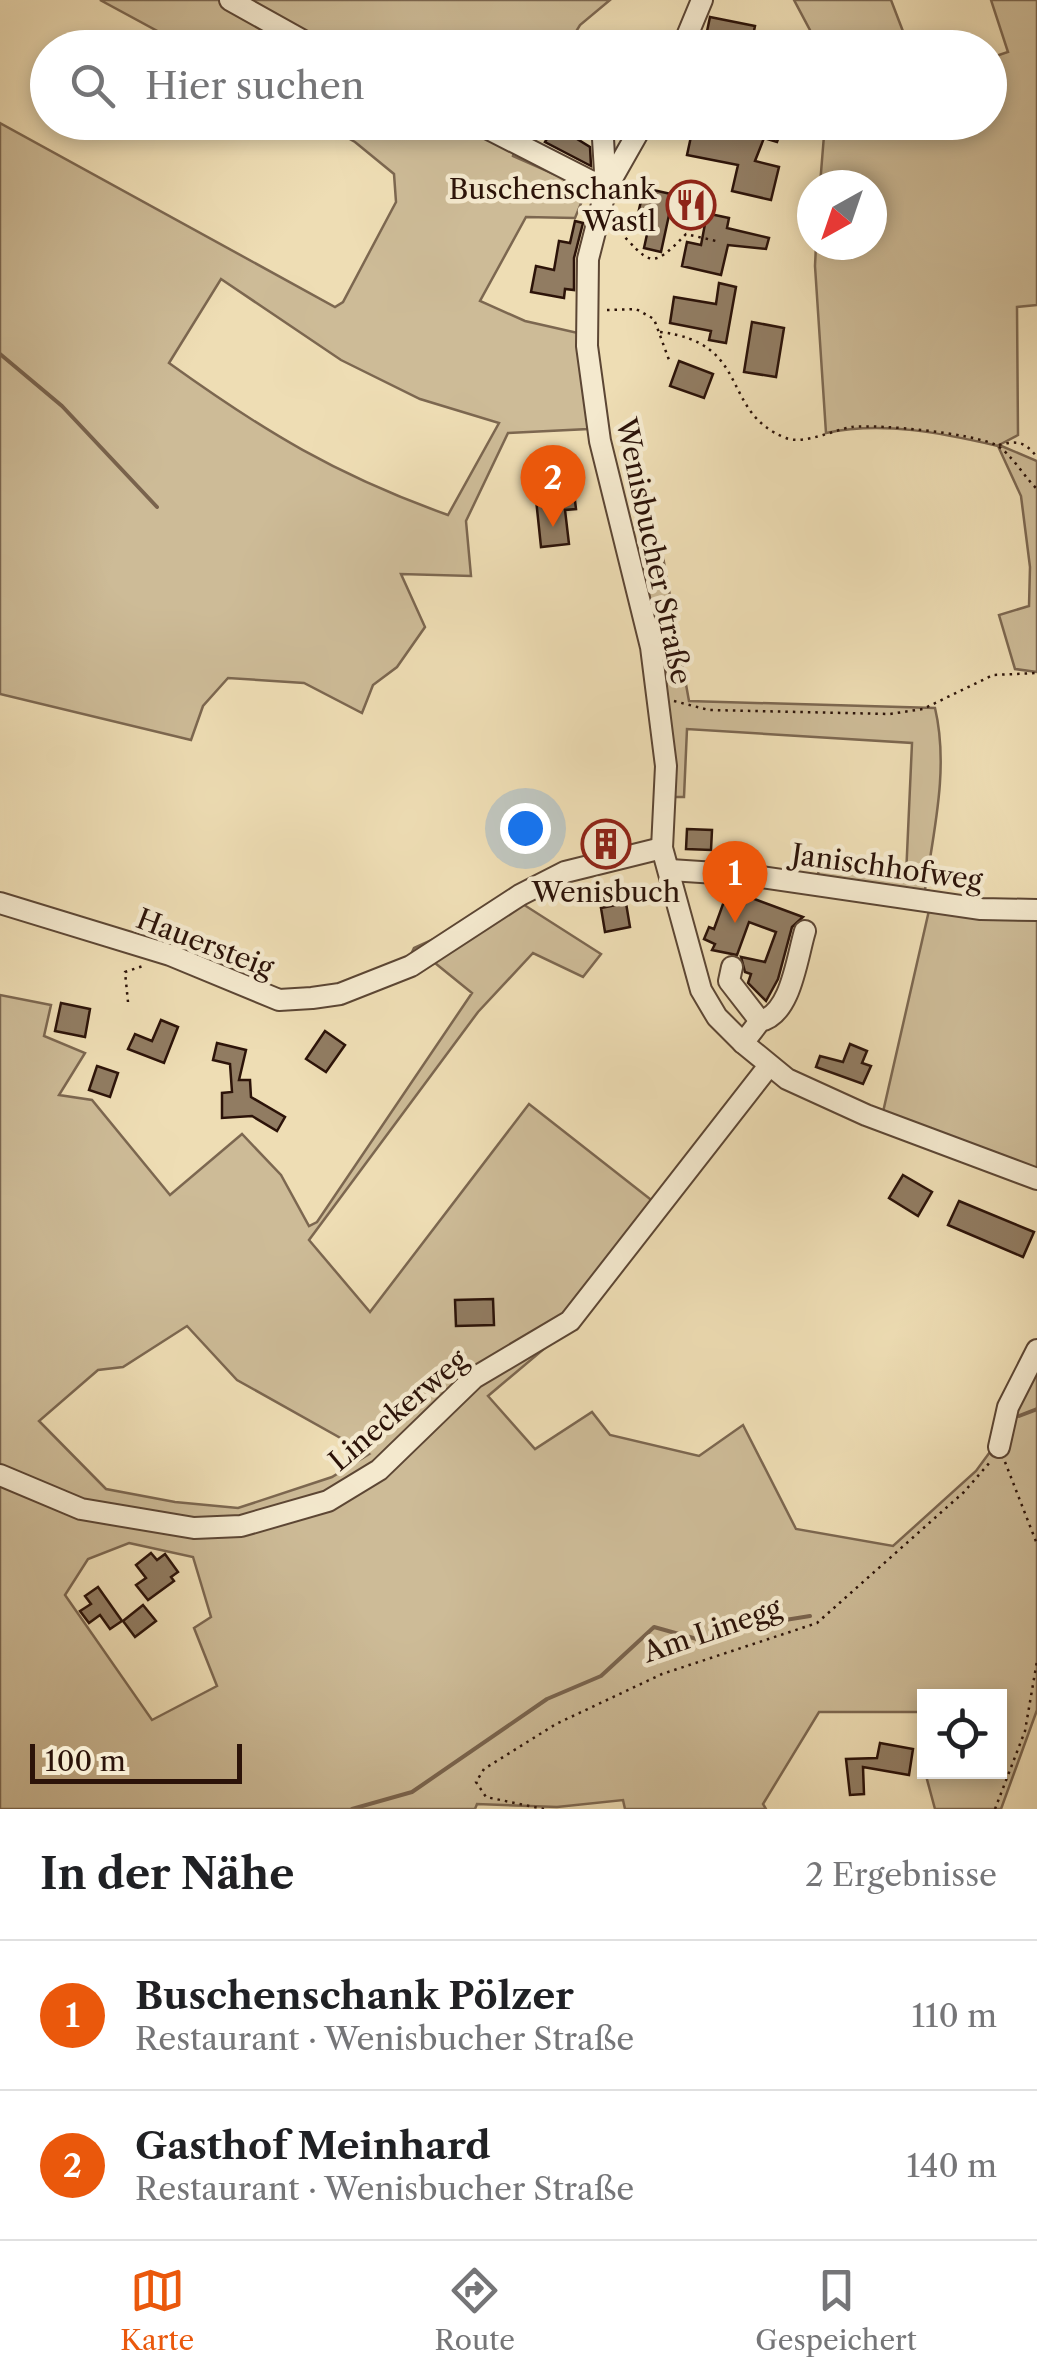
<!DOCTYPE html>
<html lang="de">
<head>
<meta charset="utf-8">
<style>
	body { margin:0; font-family:"Libre Caslon Text",serif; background:#f2f2f2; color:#202124 }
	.controls { position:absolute; right:30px; bottom:30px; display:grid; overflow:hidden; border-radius:0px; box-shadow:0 5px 15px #0003 }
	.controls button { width:90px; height:90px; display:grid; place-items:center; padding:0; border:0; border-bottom:2px solid #e0e0e0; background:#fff; color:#202124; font:50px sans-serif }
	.compass { position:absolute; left:797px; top:170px; width:90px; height:90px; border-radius:50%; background:#fff; box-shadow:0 5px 15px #0003; rotate:220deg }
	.scale { position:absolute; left:30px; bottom:25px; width:212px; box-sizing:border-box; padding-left:10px; border:5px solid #2c1309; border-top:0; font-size:28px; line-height:35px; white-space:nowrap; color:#2c1309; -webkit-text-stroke:8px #f4e9ce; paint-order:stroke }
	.you { position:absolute; left:525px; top:828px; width:35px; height:35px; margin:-25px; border:8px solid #fff; border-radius:50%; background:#1a73e8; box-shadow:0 0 0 15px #1a73e833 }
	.badge { display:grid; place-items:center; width:65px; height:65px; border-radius:50%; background:#ea580c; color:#fff; font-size:32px; font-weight:700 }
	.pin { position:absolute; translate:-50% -82px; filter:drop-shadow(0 2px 5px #0008) }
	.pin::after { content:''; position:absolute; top:52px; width:35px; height:30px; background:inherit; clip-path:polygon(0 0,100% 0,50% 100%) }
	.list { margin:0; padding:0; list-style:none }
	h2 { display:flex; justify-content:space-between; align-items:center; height:130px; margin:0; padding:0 40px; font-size:42px }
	h2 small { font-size:32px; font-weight:400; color:#757577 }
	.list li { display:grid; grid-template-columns:65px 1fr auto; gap:30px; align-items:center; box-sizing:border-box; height:150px; padding:0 40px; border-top:2px solid #e0e0e0 }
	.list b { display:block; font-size:38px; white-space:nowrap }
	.list p { margin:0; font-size:32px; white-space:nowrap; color:#757577 }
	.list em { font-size:32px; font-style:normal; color:#757577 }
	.icon { flex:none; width:55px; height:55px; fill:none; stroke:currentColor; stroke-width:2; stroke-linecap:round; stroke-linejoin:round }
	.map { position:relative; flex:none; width:1037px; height:1809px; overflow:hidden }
	.search { position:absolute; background:#fff; box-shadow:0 5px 15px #0003; left:30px; right:30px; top:30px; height:110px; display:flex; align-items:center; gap:25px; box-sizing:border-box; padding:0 35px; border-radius:55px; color:#757577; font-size:38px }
	.sheet { height:430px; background:#fff }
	nav { display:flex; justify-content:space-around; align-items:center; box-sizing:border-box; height:140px; border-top:2px solid #e0e0e0; background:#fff; font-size:28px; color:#757577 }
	nav a { display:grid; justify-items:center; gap:5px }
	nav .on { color:#ea580c }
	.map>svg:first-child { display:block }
</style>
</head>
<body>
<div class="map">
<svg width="1037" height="1809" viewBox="0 0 1037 1809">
	<rect width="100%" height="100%" fill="#eeddb4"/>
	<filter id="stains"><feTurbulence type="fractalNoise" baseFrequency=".002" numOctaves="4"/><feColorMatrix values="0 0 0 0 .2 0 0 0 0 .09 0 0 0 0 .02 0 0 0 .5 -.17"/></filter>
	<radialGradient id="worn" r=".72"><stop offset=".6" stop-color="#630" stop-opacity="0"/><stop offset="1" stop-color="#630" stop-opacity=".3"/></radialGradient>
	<g fill="#cdbb97" stroke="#7c6750" stroke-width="2.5" fill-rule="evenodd">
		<path d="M100,0H610L580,25L566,48L187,47Z"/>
		<path d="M794,0H891L909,47H819Z"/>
		<path d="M991,0H1037V305L1017,307L1018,435L999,445L1037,461V672L1015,669L999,615L1029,606L1030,567L1021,496L998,446C942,433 883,421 826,433L815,266L816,245H872V185H820L825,123L990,122V58L1008,52Z"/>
		<path d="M0,123L335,307L343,302L396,202L394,174L355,142L321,123H520L513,156L563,178L582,201L575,218L526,217L480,301L525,321L578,333L588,429L508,433L466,521L471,576L401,574L425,627L397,667L373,685L362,713L304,683L228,678L203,706L191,740L0,694ZM221,279L341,360L420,399L499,423L448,515C336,475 265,432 169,363Z"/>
		<path d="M663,557L689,701L935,708C949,767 934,830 925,890L1008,909L1037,905V1176L883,1112L930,906L819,886L818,866L906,876L912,743L687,729L684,797H675L655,825L656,751L667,676L643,568L649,567L647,558Z"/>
		<path d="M507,894L601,954L583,977L533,953L478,1012L309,1240L370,1312L529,1104L659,1206L589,1311L488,1396L535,1449L592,1412L610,1435L699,1456L743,1425L796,1529L893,1546L976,1471L1009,1426L1037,1363V1710L1001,1809H935L925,1772H1000V1696H924V1763L923,1712H819L763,1804L766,1809H625L623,1800L557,1807L477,1804L475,1809H0V995L51,1005L44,1036L85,1053L59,1095L92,1100L170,1195L242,1134L281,1175L309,1226L317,1222L472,993L435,963L398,982L414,948L454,930ZM187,1326L237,1380L369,1454L332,1477L238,1508L175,1502L106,1489L39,1421L98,1370L123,1367ZM129,1543L193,1557L211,1617L194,1628L217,1686L152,1720L65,1595L88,1559Z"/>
	</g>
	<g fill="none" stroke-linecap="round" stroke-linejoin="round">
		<g stroke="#79634d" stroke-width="4">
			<path d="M0,354L62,406L157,507"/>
			<path d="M1019,1416L1037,1409"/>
			<path d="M352,1809L412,1792L547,1699L601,1676L654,1627L711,1643L748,1626L810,1616"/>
		</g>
	</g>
	<g fill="#917c62" stroke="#2c1309" stroke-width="2.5">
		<path d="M710,17L755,26L751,45L706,36Z"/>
		<path d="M557,122H583L574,137L590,147L591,166L545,142Z"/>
		<path d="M726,122H784L777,142L764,138L755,161L779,167L771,200L732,191L738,165L687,155L692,132L721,138Z"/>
		<path d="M644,188L698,200L696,211L729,218L727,228L769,238L766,249L728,245L721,275L682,266L687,242L701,245L705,224L669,215L661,252L644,248L651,216L638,214Z"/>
		<path d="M575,221L583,223L574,258V290L565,289L564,298L531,292L536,266L554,270L559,241L570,243Z"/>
		<path d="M719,283L736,287L726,343L709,340L711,331L670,323L674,297L716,304Z"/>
		<path d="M752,322L784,328L776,377L744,372Z"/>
		<path d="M679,361L713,374L704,398L670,386Z"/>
		<path d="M572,476L576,509L565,510L569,544L541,547L534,480Z"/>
		<path d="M687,829L712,830L711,850L686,849Z"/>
		<path d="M738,888L751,893L749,897L803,917L792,927L778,979L766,1001L748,983L751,974L745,972L741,957L765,962L776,932L749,922L737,955L712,950L715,944L704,939L709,927L714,929L727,893L735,896Z"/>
		<path d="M626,903L630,927L605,932L601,908Z"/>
		<path d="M61,1003L90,1009L85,1037L55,1031Z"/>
		<path d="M161,1020L178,1027L164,1063L128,1049L135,1034L152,1041Z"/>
		<path d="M325,1031L345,1045L326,1072L306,1059Z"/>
		<path d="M217,1043L246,1050L239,1080H250L251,1097L285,1117L277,1131L252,1116L222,1118V1093L232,1092L230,1064L213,1060Z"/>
		<path d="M850,1044L867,1051L862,1063L871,1066L863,1084L816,1067L820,1056L843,1062Z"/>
		<path d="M97,1066L118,1073L110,1097L89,1090Z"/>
		<path d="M903,1175L932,1192L918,1216L889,1198Z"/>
		<path d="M959,1201L1034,1232L1023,1257L948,1225Z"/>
		<path d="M493,1299L494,1325L456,1326L455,1300Z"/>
		<path d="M151,1553L157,1560L165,1554L178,1572L171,1577L174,1581L148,1600L136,1585L146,1578L136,1565Z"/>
		<path d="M98,1587L122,1621L110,1629L100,1615L89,1623L80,1611L91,1604L85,1596Z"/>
		<path d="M143,1605L156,1621L135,1637L123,1621Z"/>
		<path d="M880,1743L913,1749L909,1775L863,1767L864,1794L850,1795L846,1759L877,1758Z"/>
	</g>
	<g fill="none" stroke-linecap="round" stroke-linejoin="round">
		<g stroke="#5c4634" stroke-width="24">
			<g id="minor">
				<path d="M230,0L316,48"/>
				<path d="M682,48L702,0"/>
				<path d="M475,122L606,189"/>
				<path d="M602,122L606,189"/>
				<path d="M644,122L606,189L600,212L588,259L587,346L600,441L651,647L666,766L662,848L701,990L717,1017L743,1043L787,1079L866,1115L1037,1179"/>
				<path d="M670,870L747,875L981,909L1037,910"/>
				<path d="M0,903L170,955L279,1000L312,998L340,994L411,966L520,895L565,872L662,848"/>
				<path d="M732,967L729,981L760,1021"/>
				<path d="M743,1043L760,1021C791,1015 797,957 805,931"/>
				<path d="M999,1447L1008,1407L1037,1350"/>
				<path d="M0,1475L81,1509L194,1528L241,1526L328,1501L379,1470L474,1378L570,1321L768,1067"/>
			</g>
		</g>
		<g stroke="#2c1309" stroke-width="2.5" stroke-dasharray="2.5 5" stroke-linecap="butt">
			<path d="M702,44L722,48"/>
			<path d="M615,227C650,262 649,273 686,234L716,241"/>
			<path d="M607,310L636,309L654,319L669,360"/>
			<path d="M660,332C753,343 719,412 786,438C804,445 833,430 852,427C881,424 970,433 996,445C1010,452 1025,478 1037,489"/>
			<path d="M999,445C1018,440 1025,442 1037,457"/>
			<path d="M674,701L709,710L890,714L923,709L993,675L1037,673"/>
			<path d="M128,1002L125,972L146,965"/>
			<path d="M1005,1462L1037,1544"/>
			<path d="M544,1809L486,1797L476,1782L484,1769L556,1724L662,1674L817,1623L964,1492L991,1461"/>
			<path d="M995,1809L1025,1731L1037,1661"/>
		</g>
		<use href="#minor" stroke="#f4e9ce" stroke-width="20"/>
	</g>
	<defs>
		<g id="restaurant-ring" transform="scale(2.5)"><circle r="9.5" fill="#f4e9ce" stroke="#8f2418" stroke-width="1.5"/><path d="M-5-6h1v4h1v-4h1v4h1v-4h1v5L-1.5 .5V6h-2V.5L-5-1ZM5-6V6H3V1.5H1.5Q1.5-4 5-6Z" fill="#8f2418"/></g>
		<g id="building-ring" transform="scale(2.5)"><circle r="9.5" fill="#f4e9ce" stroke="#8f2418" stroke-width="1.5"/><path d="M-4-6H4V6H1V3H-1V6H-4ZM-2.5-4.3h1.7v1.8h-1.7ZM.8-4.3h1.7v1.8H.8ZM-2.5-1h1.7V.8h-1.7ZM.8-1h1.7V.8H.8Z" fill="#8f2418"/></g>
	</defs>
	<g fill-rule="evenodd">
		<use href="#restaurant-ring" x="691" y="205"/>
		<use href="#building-ring" x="606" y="844"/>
	</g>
	<g text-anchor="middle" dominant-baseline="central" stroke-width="9" stroke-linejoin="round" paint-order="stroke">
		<g font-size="28" fill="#2c1309" stroke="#f4e9ce" text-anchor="end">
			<text x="656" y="189">Buschenschank<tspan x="656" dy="32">Wastl</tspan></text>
			<text x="606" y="892" text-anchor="middle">Wenisbuch</text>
		</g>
		<g font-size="28" fill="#2c1309" stroke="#f4e9ce">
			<text transform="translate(654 551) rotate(78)">Wenisbucher Straße</text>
			<text transform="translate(887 867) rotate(8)">Janischhofweg</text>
			<text transform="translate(205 943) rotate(21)">Hauersteig</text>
			<text transform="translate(398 1410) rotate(-40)">Lineckerweg</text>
			<text transform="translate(712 1630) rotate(-19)">Am Linegg</text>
		</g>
	</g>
	<rect width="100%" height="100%" filter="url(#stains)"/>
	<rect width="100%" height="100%" fill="url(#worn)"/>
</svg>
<div class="controls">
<button><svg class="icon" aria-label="locate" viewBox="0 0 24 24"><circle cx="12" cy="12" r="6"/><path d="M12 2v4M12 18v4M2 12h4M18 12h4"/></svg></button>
</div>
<svg class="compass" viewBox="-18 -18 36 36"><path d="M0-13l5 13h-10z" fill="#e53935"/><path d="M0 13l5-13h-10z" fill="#757577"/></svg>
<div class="scale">100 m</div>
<div class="you"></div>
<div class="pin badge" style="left:735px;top:923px">1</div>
<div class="pin badge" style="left:553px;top:527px">2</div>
<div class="search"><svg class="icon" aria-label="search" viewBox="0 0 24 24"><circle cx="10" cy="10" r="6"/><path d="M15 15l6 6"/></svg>Hier suchen</div>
</div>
<section class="sheet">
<h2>In der Nähe<small>2 Ergebnisse</small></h2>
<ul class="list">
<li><span class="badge">1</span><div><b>Buschenschank Pölzer</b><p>Restaurant · Wenisbucher Straße</p></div><em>110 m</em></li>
<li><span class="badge">2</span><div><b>Gasthof Meinhard</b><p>Restaurant · Wenisbucher Straße</p></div><em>140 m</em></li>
</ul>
</section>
<nav>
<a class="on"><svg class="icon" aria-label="map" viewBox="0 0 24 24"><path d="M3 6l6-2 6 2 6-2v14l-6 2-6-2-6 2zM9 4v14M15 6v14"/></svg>Karte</a>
<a><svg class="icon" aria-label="directions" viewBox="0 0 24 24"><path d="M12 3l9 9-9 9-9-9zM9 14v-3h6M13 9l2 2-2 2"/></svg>Route</a>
<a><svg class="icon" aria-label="saved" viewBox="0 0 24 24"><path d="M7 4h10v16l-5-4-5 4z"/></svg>Gespeichert</a>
</nav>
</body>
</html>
